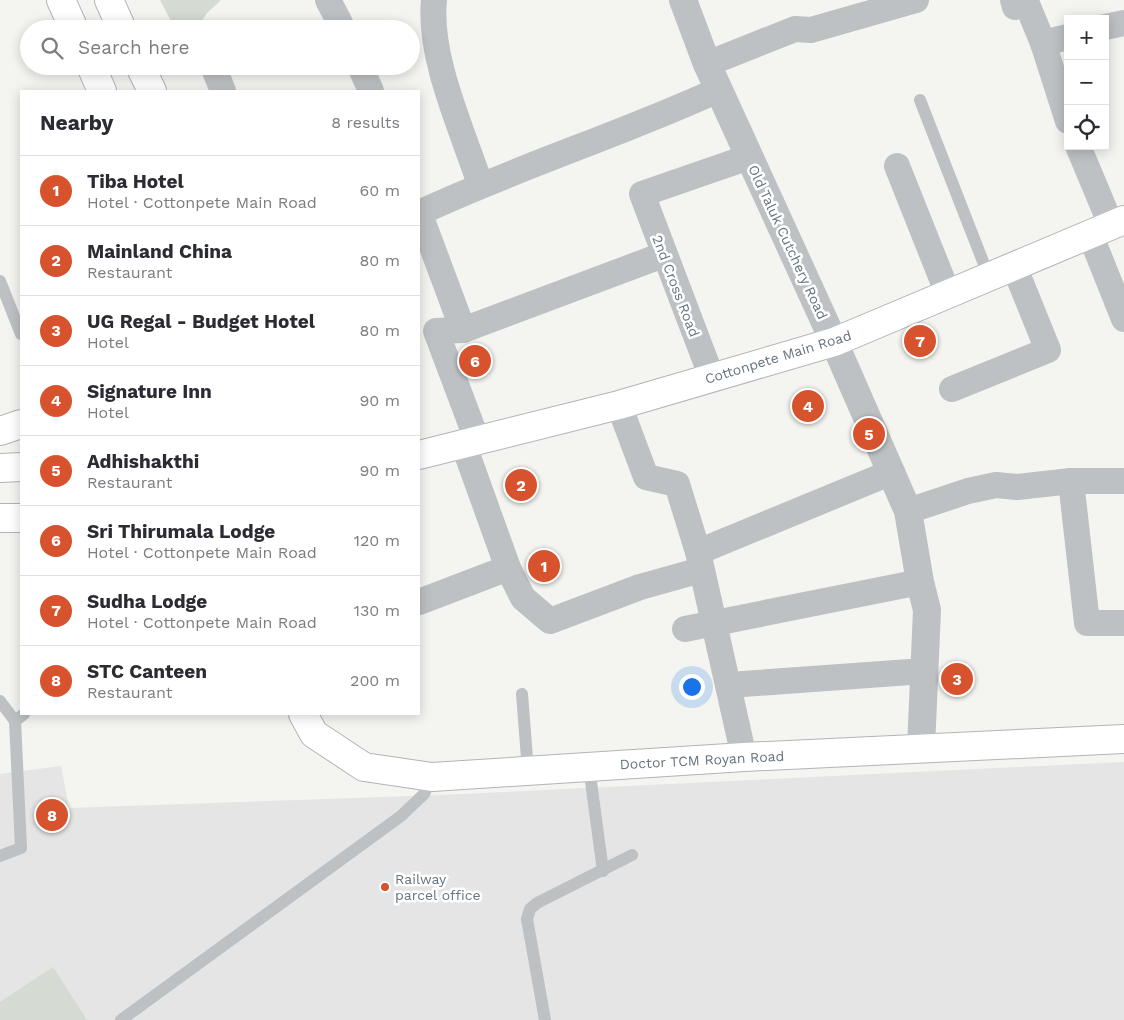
<!DOCTYPE html>
<html lang="en">
<head>
<meta charset="utf-8">
<style>
	body { margin:0; font-family:"Work Sans",sans-serif; background:#f2f2f3; color:#2b2b33 }
	.controls { position:absolute; right:15px; top:15px; display:grid; overflow:hidden; border-radius:0px; box-shadow:0 2px 12px #0003 }
	.controls button { width:45px; height:45px; display:grid; place-items:center; padding:0; border:0; border-bottom:1px solid #e1e1e2; background:#fff; color:#2b2b33; font:25px sans-serif }
	.you { position:absolute; left:691px; top:686px; width:18px; height:18px; margin:-12px; border:4px solid #fff; border-radius:50%; background:#1a73e8; box-shadow:0 0 0 8px #1a73e833 }
	.badge { display:grid; place-items:center; width:32px; height:32px; border-radius:50%; background:#d6532e; color:#fff; font-size:16px; font-weight:700 }
	.pin { position:absolute; translate:-50% -50%; border:2px solid #fff; box-shadow:0 1px 5px #0006 }
	.list { margin:0; padding:0; list-style:none }
	h2 { display:flex; justify-content:space-between; align-items:center; height:65px; margin:0; padding:0 20px; font-size:21px }
	h2 small { font-size:16px; font-weight:400; color:#7c7c81 }
	.list li { display:grid; grid-template-columns:32px 1fr auto; gap:15px; align-items:center; box-sizing:border-box; height:70px; padding:0 20px; border-top:1px solid #e1e1e2 }
	.list b { display:block; font-size:19px; white-space:nowrap }
	.list p { margin:0; font-size:16px; white-space:nowrap; color:#7c7c81 }
	.list em { font-size:16px; font-style:normal; color:#7c7c81 }
	.icon { flex:none; width:28px; height:28px; fill:none; stroke:currentColor; stroke-width:2; stroke-linecap:round; stroke-linejoin:round }
	.map { position:relative; flex:none; width:1124px; height:1020px; overflow:hidden }
	.search { position:absolute; background:#fff; box-shadow:0 2px 12px #0003; left:20px; top:20px; width:400px; height:55px; display:flex; align-items:center; gap:12px; box-sizing:border-box; padding:0 18px; border-radius:28px; color:#7c7c81; font-size:19px }
	.panel { position:absolute; background:#fff; box-shadow:0 2px 12px #0003; left:20px; top:90px; width:400px; height:625px; border-radius:0px }
	.map>svg:first-child { display:block }
</style>
</head>
<body>
<div class="map">
<svg width="1124" height="1020" viewBox="0 0 1124 1020">
	<rect width="100%" height="100%" fill="#f4f4f0"/>
	<path fill="#e4e5e4" d="M1124,762V1020H0V774L61,766L69,808L441,795Z"/>
	<g fill="#d5dad2">
		<path d="M160,0H221L207,13L196,29H175Z"/>
		<path d="M53,967L87,1020H0V1002Z"/>
	</g>
	<g fill="none" stroke-linecap="round" stroke-linejoin="round">
		<g stroke="#b0b5b8" stroke-width="30">
			<g id="secondary">
				<path d="M419,455L619,405L834,342L1124,220"/>
				<path d="M303,714L314,734L364,767L432,777L744,757L1124,739"/>
			</g>
		</g>
		<g stroke="#b1b5b8" stroke-width="30">
			<g id="primary">
				<path d="M61,0L74,29"/>
				<path d="M109,0L122,29"/>
				<path d="M91,66L102,91"/>
				<path d="M140,66L152,91"/>
				<path d="M0,431L21,424"/>
				<path d="M0,468L21,467"/>
				<path d="M0,518H21"/>
			</g>
		</g>
		<g stroke="#bdc1c4" stroke-width="12">
			<path d="M920,100L989,277"/>
			<path d="M0,281L21,334"/>
			<path d="M522,694L528,771"/>
			<path d="M0,701L15,721"/>
			<path d="M589,767L603,871"/>
			<path d="M0,856L21,848L15,721L24,714"/>
			<path d="M121,1020L401,816L424,794L432,777"/>
			<path d="M545,1020L527,919L530,909L537,903L632,855"/>
		</g>
		<g stroke="#bdc1c4" stroke-width="26">
			<path d="M328,0L343,29"/>
			<path d="M434,0C428,57 462,129 480,184"/>
			<path d="M1013,0L1015,7L1027,4L1043,43L1068,121"/>
			<path d="M1105,27L1124,23"/>
			<path d="M1043,43L1068,37"/>
			<path d="M707,64L795,29L811,30L916,0"/>
			<path d="M213,66L223,91"/>
			<path d="M360,66L371,91"/>
			<path d="M1078,146L1111,225"/>
			<path d="M897,166L948,294"/>
			<path d="M419,212L463,330"/>
			<path d="M419,213C517,167 620,135 718,90"/>
			<path d="M1090,234L1124,319"/>
			<path d="M712,378L642,194L749,157"/>
			<path d="M952,389L1048,350L1014,266"/>
			<path d="M619,405L646,477L677,484L698,552L744,757"/>
			<path d="M477,440L436,331L463,330L663,255"/>
			<path d="M463,443L508,568L523,598L550,621L640,587L701,570"/>
			<path d="M1071,481L1087,623H1124"/>
			<path d="M908,511L968,491L996,485L1017,487L1071,481H1124"/>
			<path d="M698,552L892,472"/>
			<path d="M419,602L508,568"/>
			<path d="M685,629L920,582"/>
			<path d="M729,685L924,671"/>
		</g>
		<path stroke="#bdc1c4" stroke-width="28" d="M683,0L707,64L834,342L908,511L920,582L927,610L921,748"/>
		<use href="#secondary" stroke="#fff" stroke-width="28"/>
		<use href="#primary" stroke="#fff" stroke-width="28"/>
	</g>
	<circle fill="#d6532e" stroke="#fff" stroke-width="2" cx="385" cy="887" r="5"/>
	<g text-anchor="middle" dominant-baseline="central" stroke-width="5" stroke-linejoin="round" paint-order="stroke">
		<g font-size="14" fill="#65747f" stroke="#fff">
			<text transform="translate(788 242) rotate(65)">Old Taluk Cutchery Road</text>
			<text transform="translate(676 286) rotate(69)">2nd Cross Road</text>
			<text transform="translate(778 357) rotate(-17)">Cottonpete Main Road</text>
			<text transform="translate(702 760) rotate(-3)">Doctor TCM Royan Road</text>
		</g>
		<g font-size="14" fill="#65747f" stroke="#fff" text-anchor="start">
			<text x="395" y="879">Railway<tspan x="395" dy="16">parcel office</tspan></text>
		</g>
	</g>
</svg>
<div class="controls">
<button>+</button>
<button>−</button>
<button><svg class="icon" aria-label="locate" viewBox="0 0 24 24"><circle cx="12" cy="12" r="6"/><path d="M12 2v4M12 18v4M2 12h4M18 12h4"/></svg></button>
</div>
<div class="you"></div>
<div class="pin badge" style="left:544px;top:566px">1</div>
<div class="pin badge" style="left:521px;top:485px">2</div>
<div class="pin badge" style="left:957px;top:679px">3</div>
<div class="pin badge" style="left:808px;top:406px">4</div>
<div class="pin badge" style="left:869px;top:434px">5</div>
<div class="pin badge" style="left:475px;top:361px">6</div>
<div class="pin badge" style="left:920px;top:341px">7</div>
<div class="pin badge" style="left:52px;top:815px">8</div>
<div class="search"><svg class="icon" aria-label="search" viewBox="0 0 24 24"><circle cx="10" cy="10" r="6"/><path d="M15 15l6 6"/></svg>Search here</div>
<section class="panel">
<h2>Nearby<small>8 results</small></h2>
<ul class="list">
<li><span class="badge">1</span><div><b>Tiba Hotel</b><p>Hotel · Cottonpete Main Road</p></div><em>60 m</em></li>
<li><span class="badge">2</span><div><b>Mainland China</b><p>Restaurant</p></div><em>80 m</em></li>
<li><span class="badge">3</span><div><b>UG Regal - Budget Hotel</b><p>Hotel</p></div><em>80 m</em></li>
<li><span class="badge">4</span><div><b>Signature Inn</b><p>Hotel</p></div><em>90 m</em></li>
<li><span class="badge">5</span><div><b>Adhishakthi</b><p>Restaurant</p></div><em>90 m</em></li>
<li><span class="badge">6</span><div><b>Sri Thirumala Lodge</b><p>Hotel · Cottonpete Main Road</p></div><em>120 m</em></li>
<li><span class="badge">7</span><div><b>Sudha Lodge</b><p>Hotel · Cottonpete Main Road</p></div><em>130 m</em></li>
<li><span class="badge">8</span><div><b>STC Canteen</b><p>Restaurant</p></div><em>200 m</em></li>
</ul>
</section>
</div>
</body>
</html>
